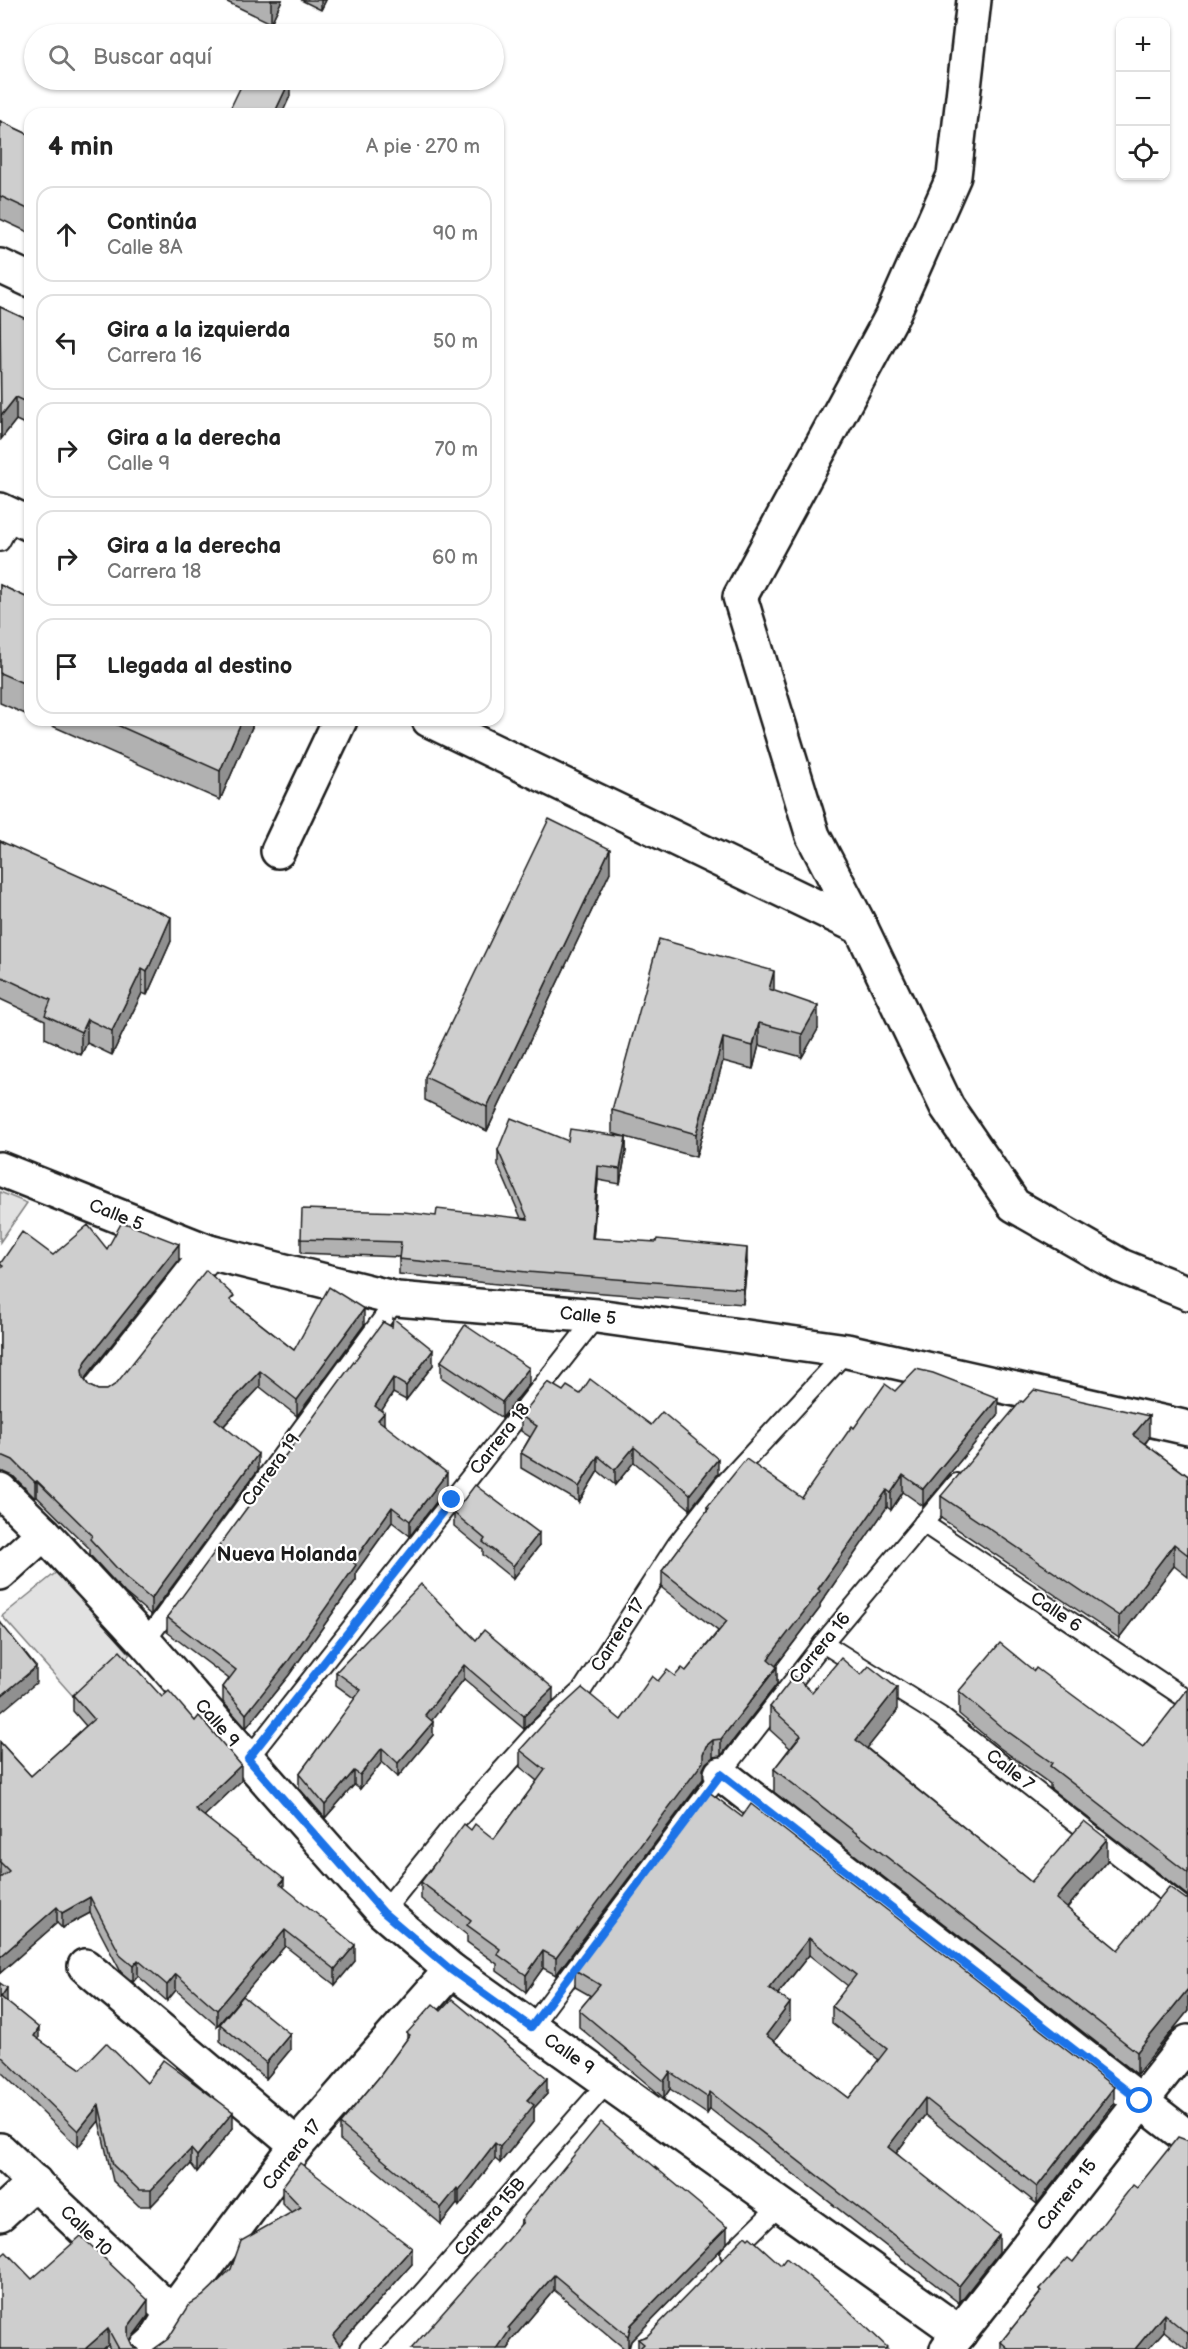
<!DOCTYPE html>
<html lang="es">
<head>
<meta charset="utf-8">
<style>
	body { margin:0; font-family:"Balsamiq Sans",sans-serif; background:#f6f6f6; color:#222 }
	.controls { position:absolute; right:18px; top:18px; display:grid; overflow:hidden; border-radius:12px; box-shadow:0 2px 4px #0004 }
	.controls button { width:54px; height:54px; display:grid; place-items:center; padding:0; border:0; border-bottom:2px solid #e0e0e0; background:#fff; color:#222; font:30px sans-serif }
	.stop { position:absolute; width:18px; height:18px; margin:-14px; border:4px solid #1a73e8; border-radius:50%; background:#fff }
	.stop.end { background:#1a73e8; border-color:#fff; box-shadow:0 2px 6px #0008 }
	.list { margin:0; padding:0; list-style:none }
	h2 { display:flex; justify-content:space-between; align-items:center; height:78px; margin:0; padding:0 24px; font-size:26px }
	h2 small { font-size:20px; font-weight:400; color:#767676 }
	.list li { display:grid; grid-template-columns:39px 1fr auto; gap:18px; align-items:center; box-sizing:border-box; height:96px; margin:0 12px 12px; padding:0 12px; border:2px solid #e0e0e0; border-radius:18px }
	.list b { display:block; font-size:22px; white-space:nowrap }
	.list p { margin:0; font-size:20px; white-space:nowrap; color:#767676 }
	.list em { font-size:20px; font-style:normal; color:#767676 }
	.icon { flex:none; width:33px; height:33px; fill:none; stroke:currentColor; stroke-width:2; stroke-linecap:round; stroke-linejoin:round }
	.map { position:relative; flex:none; width:1188px; height:2349px; overflow:hidden }
	.search { position:absolute; background:#fff; box-shadow:0 2px 4px #0004; left:24px; top:24px; width:480px; height:66px; display:flex; align-items:center; gap:15px; box-sizing:border-box; padding:0 21px; border-radius:33px; color:#767676; font-size:22px }
	.panel { position:absolute; background:#fff; box-shadow:0 2px 4px #0004; left:24px; top:108px; width:480px; height:618px; border-radius:18px }
	.map>svg:first-child { display:block }
</style>
</head>
<body>
<div class="map">
<svg width="1188" height="2349" viewBox="0 0 1188 2349">
	<rect width="100%" height="100%" fill="#fff"/>
	<filter id="ink" filterUnits="userSpaceOnUse"><feTurbulence type="fractalNoise" baseFrequency=".0167" numOctaves="2"/><feDisplacementMap in="SourceGraphic" scale="12" xChannelSelector="R" yChannelSelector="G"/><feConvolveMatrix kernelMatrix="1 2 1 2 8 2 1 2 1" color-interpolation-filters="sRGB"/></filter>
	<g filter="url(#ink)">
		<g fill="#e2e2e2" stroke="#7f7f7f" stroke-width="1.5">
			<path d="M0,1192L27,1203L0,1242Z"/>
			<path d="M58,1571L130,1654L80,1704L2,1616Z"/>
		</g>
		<g fill="none" stroke-linecap="round" stroke-linejoin="round">
			<g stroke="#1c1c1c" stroke-width="22">
				<g id="service">
					<path d="M0,542L14,516"/>
					<path d="M923,1523L1188,1700"/>
					<path d="M145,1642L397,1299"/>
					<path d="M823,1643L940,1716L1188,1910"/>
					<path d="M248,1759L597,1316"/>
					<path d="M383,1912L457,1820L539,1729L582,1690L677,1544L723,1485L847,1351"/>
					<path d="M531,2027L721,1774L823,1643L957,1483"/>
					<path d="M730,2254L780,2205"/>
					<path d="M369,2349L417,2299L608,2082"/>
				</g>
			</g>
			<g stroke="#1c1c1c" stroke-width="38">
				<g id="minor">
					<path d="M974,0L954,176L892,316L740,597L813,836L861,928L947,1107L1014,1205L1121,1266L1188,1293"/>
					<path d="M0,266L30,280"/>
					<path d="M0,510L30,524"/>
					<path d="M429,720L861,928"/>
					<path d="M278,851L340,720"/>
					<path d="M0,1169L209,1252L397,1299L597,1316L847,1351L1188,1428"/>
					<path d="M101,1388L209,1252"/>
					<path d="M0,1490L44,1533L145,1642L383,1912L451,1970L960,2333"/>
					<path d="M0,1573L44,1533"/>
					<path d="M721,1774L1188,2138"/>
					<path d="M85,1966L297,2145"/>
					<path d="M0,2150L172,2313"/>
					<path d="M0,2214L35,2182"/>
					<path d="M146,2349L155,2341L172,2313L297,2145L451,1970"/>
				</g>
			</g>
			<g stroke="#1c1c1c" stroke-width="38">
				<path id="tertiary" d="M947,2349L1188,2042"/>
			</g>
			<use href="#service" stroke="#fff" stroke-width="18"/>
			<use href="#minor" stroke="#fff" stroke-width="33"/>
			<use href="#tertiary" stroke="#fff" stroke-width="33"/>
		</g>
		<g fill="#b1b1b1" stroke="#1c1c1c" stroke-width="1.5" fill-rule="evenodd">
			<path d="M223,0H282L271,23Z"/>
			<path d="M301,0H326L321,10Z"/>
			<path d="M0,121L30,135V233L0,219Z"/>
			<path d="M0,307L30,321V425L29,426L16,420L1,439Z"/>
			<path d="M0,585L30,599V716L0,703Z"/>
			<path d="M39,720H252V727L220,800Z"/>
			<path d="M0,841L171,941L147,995L142,993L112,1055L87,1043L81,1055L45,1038V1020L0,999Z"/>
			<path d="M610,872L487,1131L425,1100V1077Z"/>
			<path d="M774,991L818,1029L802,1057L759,1045L753,1069L723,1061L696,1157L626,1137V1151L620,1184L598,1180L593,1238L747,1262L743,1304L527,1287L399,1274V1257L301,1253V1239L436,1216L521,1218L498,1165V1150L568,1141L625,1137L612,1133V1110Z"/>
			<path d="M107,1249L179,1260L86,1377L85,1380L89,1386L98,1390H107L234,1303L294,1350L364,1325L297,1416L260,1387L224,1426L258,1470L151,1615L125,1593L90,1555V1549L37,1497L35,1498L13,1476L4,1472H0V1264L53,1255Z"/>
			<path d="M392,1327L433,1365L406,1400L393,1393L381,1411L384,1425L447,1488L410,1536L392,1522L356,1572V1580L289,1675L246,1728L223,1702V1687L229,1679L167,1632V1617Z"/>
			<path d="M441,1361L529,1384L502,1418L441,1377Z"/>
			<path d="M563,1391L580,1394L718,1474L690,1509L634,1462L615,1485L598,1471L579,1502L521,1468V1453L530,1437L521,1431V1416Z"/>
			<path d="M895,1391L998,1415L923,1506L903,1492L891,1510L887,1507L820,1604V1608L776,1666L777,1684L721,1756L713,1757L706,1763L703,1769V1779L556,1975L543,1968L526,1992L497,1971V1964L467,1942V1935L421,1899V1882L471,1830L494,1839L537,1781L520,1767V1750L621,1720L658,1681L675,1676L686,1671L718,1631L662,1588V1571L707,1511V1507L802,1498L854,1428Z"/>
			<path d="M1149,1438L1145,1444L1188,1476V1577L1174,1566L1119,1638L941,1518V1496Z"/>
			<path d="M454,1513L539,1546L513,1579L483,1555V1550L454,1526Z"/>
			<path d="M476,1640L553,1701L524,1729L464,1679L431,1720L433,1735L398,1777L382,1762L360,1789L354,1785L325,1818L299,1788V1774L355,1699L336,1685V1672Z"/>
			<path d="M1034,1671L1143,1747L1188,1691V1896L1050,1788V1784L1000,1748L959,1714V1691Z"/>
			<path d="M812,1692L897,1711L867,1748L1031,1882L1107,1861L1067,1908L1118,1950L1186,1899H1188V2011L1137,2074L774,1792V1769L790,1748L770,1730V1707Z"/>
			<path d="M73,1695L162,1697L241,1781L204,1816L284,1888L355,1961L335,1985L285,1946L217,2026L176,1990L167,2001L138,1976L133,1982L121,1972L90,1913L62,1928L57,1923L0,1973V1742L31,1776L86,1726L73,1711Z"/>
			<path d="M709,1792L1114,2104L1037,2204L925,2115L896,2153L999,2252L959,2303L710,2109L707,2114L670,2089L664,2098L579,2027V2010L591,1996L575,1987V1970ZM809,1955L848,1986L832,2006V2023L879,2060L849,2098L774,2041L790,2020L778,1994Z"/>
			<path d="M0,1983L7,2002L39,2040L81,2069L147,2083L233,2128L197,2172L191,2164L151,2206H139L113,2181L99,2121L78,2147L0,2071Z"/>
			<path d="M220,2024L290,2050L266,2079L220,2041Z"/>
			<path d="M407,2033L547,2094L534,2108V2121L500,2163L495,2159L459,2206L457,2204L441,2224L340,2140V2124L380,2076L407,2039Z"/>
			<path d="M1186,2140H1188V2349H1186L1164,2331L1148,2349H1001V2342L1040,2293V2289L1073,2262L1137,2188Z"/>
			<path d="M282,2187L412,2264L339,2346L168,2339L203,2296L292,2213L282,2203Z"/>
			<path d="M521,2220L727,2243L631,2341L629,2349H625L554,2290L510,2342V2346L508,2349Z"/>
			<path d="M781,2265L887,2349H638V2339L647,2336Z"/>
			<path d="M32,2279L148,2316L130,2341L132,2345L137,2349H110L108,2345L103,2349H0Z"/>
		</g>
		<g fill="#909090" stroke="#1c1c1c" stroke-width="1.5">
			<path d="M271,0H282L271,23Z"/>
			<path d="M321,0H326L321,10Z"/>
			<path d="M290,80V96L282,114H274Z"/>
			<path d="M16,397V420L1,439V416Z"/>
			<path d="M30,402V425L29,426V403Z"/>
			<path d="M242,720H252V727L220,800V771Z"/>
			<path d="M610,849V872L487,1131V1107Z"/>
			<path d="M171,917V941L147,995V972Z"/>
			<path d="M142,969V993L112,1055V1031Z"/>
			<path d="M774,971V994L769,989Z"/>
			<path d="M818,1006V1029L802,1057V1034Z"/>
			<path d="M87,1019V1043L81,1055V1032Z"/>
			<path d="M759,1023V1045L753,1069V1046Z"/>
			<path d="M723,1038V1061L696,1157V1134Z"/>
			<path d="M626,1137V1151L620,1184V1169Z"/>
			<path d="M598,1166V1180L592,1252V1238Z"/>
			<path d="M179,1244V1260L86,1377L82,1386V1370L86,1361Z"/>
			<path d="M747,1248V1262L743,1304V1289Z"/>
			<path d="M364,1309V1325L297,1416V1400Z"/>
			<path d="M433,1350V1365L406,1400V1386Z"/>
			<path d="M529,1368V1384L502,1418V1402Z"/>
			<path d="M260,1371V1387L215,1435V1419Z"/>
			<path d="M393,1378V1393L375,1421V1406Z"/>
			<path d="M998,1398V1415L923,1506V1489Z"/>
			<path d="M384,1413V1428L378,1420Z"/>
			<path d="M1149,1416V1438L1133,1457V1435Z"/>
			<path d="M634,1447V1462L615,1485V1470Z"/>
			<path d="M258,1454V1470L151,1615V1599Z"/>
			<path d="M598,1456V1471L579,1502V1487Z"/>
			<path d="M718,1459V1474L690,1509V1494Z"/>
			<path d="M447,1473V1488L410,1536V1521Z"/>
			<path d="M903,1475V1492L891,1510V1493Z"/>
			<path d="M37,1481V1497L35,1498V1482Z"/>
			<path d="M887,1490V1507L820,1604V1608L768,1676V1659L818,1589Z"/>
			<path d="M392,1507V1522L356,1572V1580L289,1675L246,1728V1714Z"/>
			<path d="M539,1533V1546L513,1579V1566Z"/>
			<path d="M1174,1544V1566L1119,1638V1616Z"/>
			<path d="M464,1665V1679L425,1729V1715Z"/>
			<path d="M36,1667V1683L0,1713V1697Z"/>
			<path d="M777,1667V1684L721,1756V1739Z"/>
			<path d="M553,1688V1701L524,1729V1716Z"/>
			<path d="M897,1688V1711L856,1762V1740Z"/>
			<path d="M433,1722V1735L398,1777V1763Z"/>
			<path d="M713,1740V1757L706,1763L703,1769V1779L556,1975V1958L703,1754L706,1746Z"/>
			<path d="M382,1748V1762L360,1789V1775Z"/>
			<path d="M241,1765V1781L195,1825V1809Z"/>
			<path d="M354,1771V1785L325,1818V1805Z"/>
			<path d="M1107,1839V1861L1056,1921V1899Z"/>
			<path d="M284,1879V1895L280,1884Z"/>
			<path d="M90,1897V1913L62,1928V1913Z"/>
			<path d="M57,1907V1923L0,1973V1957Z"/>
			<path d="M285,1930V1946L217,2026V2010Z"/>
			<path d="M809,1938V1955L769,2005V1988Z"/>
			<path d="M355,1945V1961L335,1985V1969Z"/>
			<path d="M543,1951V1968L526,1992V1975Z"/>
			<path d="M138,1960V1976L133,1982V1966Z"/>
			<path d="M176,1974V1990L167,2001V1985Z"/>
			<path d="M7,1988V2004L1,1997Z"/>
			<path d="M1188,1989V2011L1137,2074V2052Z"/>
			<path d="M790,2003V2020L766,2052V2035Z"/>
			<path d="M39,2028V2044L34,2036Z"/>
			<path d="M290,2034V2050L266,2079V2063Z"/>
			<path d="M670,2072V2089L664,2098V2081Z"/>
			<path d="M547,2078V2094L534,2108V2121L500,2163V2147L527,2100Z"/>
			<path d="M1114,2087V2104L1037,2204V2187Z"/>
			<path d="M710,2092V2109L707,2114V2097Z"/>
			<path d="M925,2098V2115L888,2164V2147Z"/>
			<path d="M99,2105V2121L78,2147V2131Z"/>
			<path d="M233,2112V2128L197,2172V2156Z"/>
			<path d="M495,2143V2159L459,2206V2190Z"/>
			<path d="M191,2149V2164L151,2206V2190Z"/>
			<path d="M457,2188V2204L441,2224V2208Z"/>
			<path d="M727,2227V2243L631,2341L628,2349V2336L631,2325Z"/>
			<path d="M999,2235V2252L959,2303V2286Z"/>
			<path d="M412,2248V2264L336,2349L333,2336Z"/>
			<path d="M554,2275V2290L510,2342V2346L508,2349H497L508,2328Z"/>
			<path d="M148,2300V2316L128,2343V2327Z"/>
			<path d="M1164,2314V2331L1148,2349H1135Z"/>
			<path d="M108,2329V2345L103,2349H85Z"/>
		</g>
		<g fill="#cecece" stroke="#1c1c1c" stroke-width="1.5" fill-rule="evenodd">
			<path d="M244,80H290L274,114H236L229,111Z"/>
			<path d="M0,121L30,135V210L0,196Z"/>
			<path d="M0,307L30,321V402L29,403L16,397L1,416Z"/>
			<path d="M0,585L30,599V686L0,673Z"/>
			<path d="M106,720H242L220,771Z"/>
			<path d="M549,819L610,849L487,1107L425,1077Z"/>
			<path d="M0,841L171,917L147,972L142,969L112,1031L87,1019L81,1032L45,1015L51,1000L0,976Z"/>
			<path d="M659,939L774,971L769,989L818,1006L802,1034L759,1023L753,1046L723,1038L696,1134L612,1110Z"/>
			<path d="M511,1118L568,1141L570,1129L626,1137L620,1169L598,1166L592,1238L656,1242L657,1239L747,1248L743,1289L527,1272L399,1259L401,1242L301,1239L302,1209L404,1212L436,1216L437,1209L528,1219L498,1150Z"/>
			<path d="M122,1222L179,1244L86,1361L82,1370L83,1378L89,1386L98,1390H107L116,1384L206,1270L234,1296L230,1300L294,1350L329,1287L364,1309L297,1400L260,1371L215,1419L258,1454L151,1599L125,1577L90,1539L92,1535L37,1481L35,1482L13,1460L4,1456H0V1269L3,1266L0,1264L22,1232L53,1255L88,1225L107,1249Z"/>
			<path d="M393,1318L433,1350L406,1386L393,1378L375,1406L384,1413L378,1420L447,1473L410,1521L392,1507L353,1562L356,1565L289,1660L246,1714L223,1687L236,1670L167,1617L383,1322L392,1327Z"/>
			<path d="M465,1325L529,1368L502,1402L441,1361Z"/>
			<path d="M916,1369L933,1373L998,1398L923,1489L903,1475L891,1493L887,1490L818,1589L820,1591L768,1659L777,1667L721,1739L713,1740L706,1746L703,1754V1762L556,1958L543,1951L526,1975L497,1954L500,1949L467,1925L471,1920L421,1882L464,1824L471,1830L475,1824L494,1839L545,1770L520,1750L547,1720L582,1688L621,1720L652,1676L658,1681L667,1670L675,1676L682,1668L686,1671L727,1621L662,1571L709,1508L707,1507L746,1459L802,1498L852,1426L854,1428L885,1384L895,1391Z"/>
			<path d="M590,1379L651,1425L662,1412L718,1459L690,1494L634,1447L615,1470L598,1456L579,1487L521,1453L537,1426L521,1416L548,1382L563,1391L567,1386L580,1394Z"/>
			<path d="M1034,1390L1149,1416L1133,1435L1188,1476V1555L1174,1544L1119,1616L941,1496L1021,1401L1023,1402Z"/>
			<path d="M475,1485L539,1533L513,1566L483,1542L485,1539L454,1513Z"/>
			<path d="M421,1584L476,1640L484,1630L553,1688L524,1716L464,1665L425,1715L433,1722L398,1763L382,1748L360,1775L354,1771L325,1805L299,1774L361,1690L336,1672Z"/>
			<path d="M0,1622L36,1667L0,1697Z"/>
			<path d="M1000,1643L1034,1671L1036,1668L1143,1747L1187,1690L1188,1691V1873L1050,1766L1052,1763L1000,1726L959,1691Z"/>
			<path d="M120,1651L162,1697L169,1691L195,1721L199,1716L241,1765L195,1809L284,1879L280,1884L355,1945L335,1969L285,1930L217,2010L176,1974L167,1985L138,1960L133,1966L121,1956L90,1897L62,1913L57,1907L0,1957V1878L9,1871L0,1862V1742L31,1776L94,1719L73,1695Z"/>
			<path d="M841,1658L861,1675L869,1666L897,1688L856,1740L1031,1882L1084,1821L1107,1839L1056,1899L1118,1950L1169,1887L1186,1899H1188V1989L1137,2052L774,1769L801,1735L770,1707L794,1676L812,1692Z"/>
			<path d="M709,1792L742,1817L751,1804L1114,2087L1037,2187L925,2098L888,2147L999,2235L959,2286L710,2092L707,2097L670,2072L664,2081L579,2010L600,1985L575,1970ZM809,1938L856,1975L832,2006L887,2049L849,2098L766,2035L790,2003L769,1988Z"/>
			<path d="M0,1983L7,1988L1,1997L39,2028L34,2036L81,2069L106,2043L147,2083L163,2060L233,2112L197,2156L191,2149L151,2190H139L113,2165L99,2105L78,2131L0,2055Z"/>
			<path d="M243,1996L290,2034L266,2063L220,2024Z"/>
			<path d="M452,1999L547,2078L527,2100L534,2105L500,2147L495,2143L459,2190L457,2188L441,2208L340,2124L380,2076L410,2035L407,2033L433,2004L441,2011Z"/>
			<path d="M601,2122L727,2227L631,2325L628,2336L554,2275L508,2328L510,2330L497,2349H411L523,2222L521,2220Z"/>
			<path d="M1178,2137L1186,2140H1188V2334L1164,2314L1135,2349H1009L1001,2342L1042,2291L1040,2289L1068,2258L1073,2262L1133,2185L1137,2188Z"/>
			<path d="M300,2163L412,2248L333,2336L342,2349H154L168,2339L190,2304L203,2296L231,2269L241,2241L301,2207L282,2187Z"/>
			<path d="M81,2236L148,2300L128,2327V2336L132,2345L137,2349H119L108,2329L85,2349H0V2257L6,2252L32,2279Z"/>
			<path d="M745,2236L748,2239L750,2237L781,2265L786,2258L840,2302L887,2347L885,2349H639L644,2344L638,2339L647,2336Z"/>
		</g>
	</g>
	<g fill="none" stroke-linecap="round" stroke-linejoin="round" filter="url(#ink)">
		<path stroke="#1a73e8" stroke-width="8" d="M452,1500L248,1759L383,1912L451,1970L531,2027L721,1774L1140,2101"/>
	</g>
	<g text-anchor="middle" dominant-baseline="central" stroke-width="4.5" stroke-linejoin="round" paint-order="stroke">
		<g font-size="18" fill="#1c1c1c" stroke="#fff">
			<text transform="translate(116 1215) rotate(22)">Calle 5</text>
			<text transform="translate(588 1316) rotate(6)">Calle 5</text>
			<text transform="translate(500 1439) rotate(-52)">Carrera 18</text>
			<text transform="translate(271 1470) rotate(-54)">Carrera 19</text>
			<text transform="translate(1056 1612) rotate(34)">Calle 6</text>
			<text transform="translate(618 1635) rotate(-57)">Carrera 17</text>
			<text transform="translate(820 1648) rotate(-51)">Carrera 16</text>
			<text transform="translate(217 1723) rotate(49)">Calle 9</text>
			<text transform="translate(1010 1770) rotate(38)">Calle 7</text>
			<text transform="translate(569 2054) rotate(35)">Calle 9</text>
			<text transform="translate(292 2155) rotate(-52)">Carrera 17</text>
			<text transform="translate(1067 2195) rotate(-52)">Carrera 15</text>
			<text transform="translate(490 2217) rotate(-49)">Carrera 15B</text>
			<text transform="translate(86 2231) rotate(44)">Calle 10</text>
		</g>
		<g font-size="20" font-weight="bold" fill="#1c1c1c" stroke="#fff">
			<text x="287" y="1555">Nueva Holanda</text>
		</g>
	</g>
</svg>
<div class="controls">
<button>+</button>
<button>−</button>
<button><svg class="icon" aria-label="locate" viewBox="0 0 24 24"><circle cx="12" cy="12" r="6"/><path d="M12 2v4M12 18v4M2 12h4M18 12h4"/></svg></button>
</div>
<div class="stop" style="left:1140px;top:2101px"></div>
<div class="stop end" style="left:452px;top:1500px"></div>
<div class="search"><svg class="icon" aria-label="search" viewBox="0 0 24 24"><circle cx="10" cy="10" r="6"/><path d="M15 15l6 6"/></svg>Buscar aquí</div>
<section class="panel">
<h2>4 min<small>A pie · 270 m</small></h2>
<ul class="list">
<li><svg class="icon" aria-label="ahead" viewBox="0 0 24 24"><path d="M12 20V5M6 11l6-6 6 6"/></svg><div><b>Continúa</b><p>Calle 8A</p></div><em>90 m</em></li>
<li><svg class="icon" aria-label="left" viewBox="0 0 24 24"><path d="M17 20v-9H6M10 6l-5 5 5 5"/></svg><div><b>Gira a la izquierda</b><p>Carrera 16</p></div><em>50 m</em></li>
<li><svg class="icon" aria-label="right" viewBox="0 0 24 24"><path d="M7 20v-9h11M14 6l5 5-5 5"/></svg><div><b>Gira a la derecha</b><p>Calle 9</p></div><em>70 m</em></li>
<li><svg class="icon" aria-label="right" viewBox="0 0 24 24"><path d="M7 20v-9h11M14 6l5 5-5 5"/></svg><div><b>Gira a la derecha</b><p>Carrera 18</p></div><em>60 m</em></li>
<li><svg class="icon" aria-label="arrive" viewBox="0 0 24 24"><path d="M6 21V4h12l-3 4 3 4H6"/></svg><div><b>Llegada al destino</b></div></li>
</ul>
</section>
</div>
</body>
</html>
